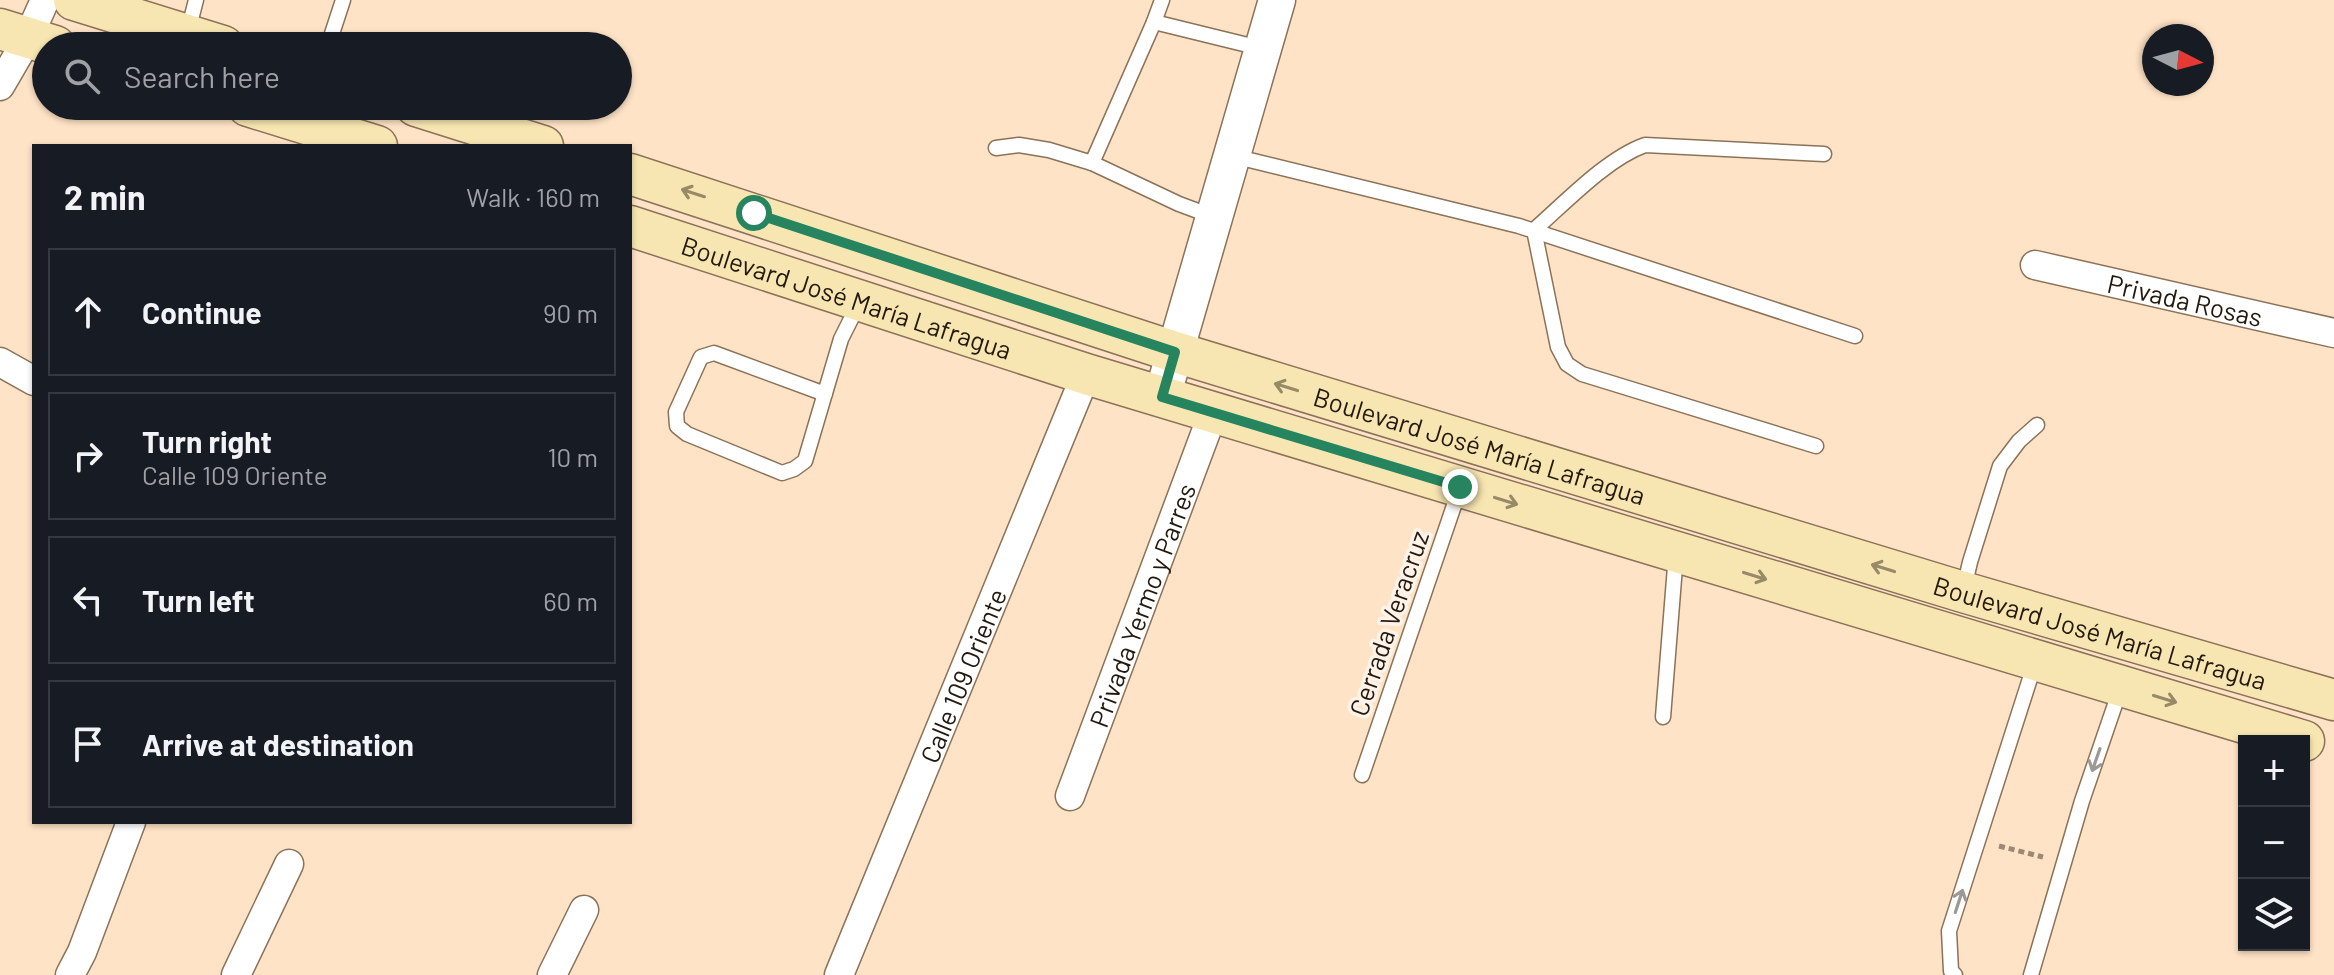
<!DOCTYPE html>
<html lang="en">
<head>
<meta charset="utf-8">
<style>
	body { margin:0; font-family:Barlow,sans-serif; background:#20242c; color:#f1f3f6 }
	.controls { position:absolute; right:24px; bottom:24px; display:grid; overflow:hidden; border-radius:0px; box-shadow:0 2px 6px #0004 }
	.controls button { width:72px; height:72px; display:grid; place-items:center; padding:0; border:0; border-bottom:2px solid #363941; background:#171b24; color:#f1f3f6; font:40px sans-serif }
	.compass { position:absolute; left:2142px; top:24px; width:72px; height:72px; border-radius:50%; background:#171b24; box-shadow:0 2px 6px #0004; rotate:96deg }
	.stop { position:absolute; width:24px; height:24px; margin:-18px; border:6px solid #26855e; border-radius:50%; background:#fff }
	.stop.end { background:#26855e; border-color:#fff; box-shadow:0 2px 8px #0008 }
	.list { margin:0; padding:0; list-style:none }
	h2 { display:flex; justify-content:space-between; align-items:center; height:104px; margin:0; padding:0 32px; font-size:34px }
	h2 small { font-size:26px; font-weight:400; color:#9ea1a6 }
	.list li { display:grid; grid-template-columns:52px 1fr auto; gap:24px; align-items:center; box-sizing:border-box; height:128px; margin:0 16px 16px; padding:0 16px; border:2px solid #363941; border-radius:0px }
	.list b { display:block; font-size:30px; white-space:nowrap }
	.list p { margin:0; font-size:26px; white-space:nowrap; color:#9ea1a6 }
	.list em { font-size:26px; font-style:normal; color:#9ea1a6 }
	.icon { flex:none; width:44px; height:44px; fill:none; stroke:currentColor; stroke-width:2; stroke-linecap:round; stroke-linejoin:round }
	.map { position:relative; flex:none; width:2334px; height:975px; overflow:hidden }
	.search { position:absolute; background:#171b24; box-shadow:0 2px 6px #0004; left:32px; top:32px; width:600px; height:88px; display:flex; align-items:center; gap:20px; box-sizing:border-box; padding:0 28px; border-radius:44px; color:#9ea1a6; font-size:30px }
	.panel { position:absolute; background:#171b24; box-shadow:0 2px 6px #0004; left:32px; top:144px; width:600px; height:680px; border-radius:0px }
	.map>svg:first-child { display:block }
</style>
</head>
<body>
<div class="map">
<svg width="2334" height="975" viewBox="0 0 2334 975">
	<rect width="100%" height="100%" fill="#ffe3c6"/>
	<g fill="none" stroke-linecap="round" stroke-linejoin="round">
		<g stroke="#8b7258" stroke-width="17">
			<g id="service">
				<path d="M1154,22L1162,0"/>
				<path d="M188,31L196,0"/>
				<path d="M328,46L343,0"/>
				<path d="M996,148L1019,145L1049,150L1092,163L1179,204L1214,217"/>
				<path d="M1233,156L1519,226L1855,336"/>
				<path d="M1092,163L1154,22L1264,49"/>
				<path d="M825,394L714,353L701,357L676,412L677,426L687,434L782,473L794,469L805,461L841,339L859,303"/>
				<path d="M1816,446L1582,374L1567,364L1558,347L1534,230C1565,203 1606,159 1645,145L1824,154"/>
				<path d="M1964,588L1970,562L2000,466L2019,441L2037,425"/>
				<path d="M1663,717L1676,554"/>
				<path d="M1362,775L1460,488"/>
				<path d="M1955,975L1951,971L1949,931L2035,663"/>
				<path d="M2031,975L2082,801L2121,687"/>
			</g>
		</g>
		<g stroke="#8b7258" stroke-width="31">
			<g id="minor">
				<path d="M0,86L28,38L45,0"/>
				<path id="s1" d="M2035,265L2334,333"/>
				<path d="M0,362L34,381"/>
				<path id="s2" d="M1070,796L1213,413"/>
				<path d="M70,975L82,952L131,822"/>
				<path d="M236,975L289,864"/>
				<path d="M552,975L584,910"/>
				<path id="s3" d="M839,975L1086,374"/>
			</g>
		</g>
		<g stroke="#8b7258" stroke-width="39">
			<path id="tertiary" d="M1162,397L1277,0"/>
		</g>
		<g stroke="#8b7258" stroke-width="43">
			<g id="secondary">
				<path d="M74,0L223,46"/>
				<path d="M0,29L55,46"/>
				<path d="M248,106L377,146"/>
				<path d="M416,106L543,146"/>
				<path id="s4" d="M630,174L1175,352L1963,592L2334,700"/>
				<path id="s5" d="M630,226L1086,374L2304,741"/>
			</g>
		</g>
		<path stroke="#9c8874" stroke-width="5" stroke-dasharray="6 4" stroke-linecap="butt" d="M1999,846L2043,857"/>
		<use href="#service" stroke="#fff" stroke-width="14"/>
		<use href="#minor" stroke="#fff" stroke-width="28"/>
		<use href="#tertiary" stroke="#fff" stroke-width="36"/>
		<use href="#secondary" stroke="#f8e6b2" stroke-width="40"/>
	</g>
	<defs><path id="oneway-shaft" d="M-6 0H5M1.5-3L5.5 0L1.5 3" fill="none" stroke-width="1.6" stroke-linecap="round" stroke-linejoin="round" transform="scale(2)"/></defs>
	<g stroke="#988a69">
		<use href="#oneway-shaft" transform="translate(693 193) rotate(-162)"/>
		<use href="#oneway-shaft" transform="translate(1286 387) rotate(-163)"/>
		<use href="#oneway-shaft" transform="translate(1506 501) rotate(17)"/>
		<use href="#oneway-shaft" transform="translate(1883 568) rotate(-163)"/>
		<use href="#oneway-shaft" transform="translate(1755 576) rotate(17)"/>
		<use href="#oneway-shaft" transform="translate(2165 699) rotate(17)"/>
	</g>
	<g stroke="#9c9893">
		<use href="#oneway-shaft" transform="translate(2096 760) rotate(109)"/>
		<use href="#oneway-shaft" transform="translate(1959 901) rotate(-72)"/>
	</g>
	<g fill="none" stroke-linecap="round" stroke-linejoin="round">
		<path stroke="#26855e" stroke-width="10" d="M754,213L1175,352L1162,397L1460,487"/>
	</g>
	<g text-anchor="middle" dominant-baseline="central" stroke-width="7" stroke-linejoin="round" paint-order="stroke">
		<g font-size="26" fill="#23190f" stroke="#fef3e8">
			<text stroke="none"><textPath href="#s5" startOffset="228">Boulevard José María Lafragua</textPath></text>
			<text stroke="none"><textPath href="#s1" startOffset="154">Privada Rosas</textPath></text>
			<text stroke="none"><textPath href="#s4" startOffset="892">Boulevard José María Lafragua</textPath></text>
			<text stroke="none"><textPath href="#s2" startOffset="204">Privada Yermo y Parres</textPath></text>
			<text transform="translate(1388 623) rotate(-71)">Cerrada Veracruz</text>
			<text stroke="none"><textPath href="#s4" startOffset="1540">Boulevard José María Lafragua</textPath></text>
			<text stroke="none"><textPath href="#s3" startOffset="324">Calle 109 Oriente</textPath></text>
		</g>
	</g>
</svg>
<div class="controls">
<button>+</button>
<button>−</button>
<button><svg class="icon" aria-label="layers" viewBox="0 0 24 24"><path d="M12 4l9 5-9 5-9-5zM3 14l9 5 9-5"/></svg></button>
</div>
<svg class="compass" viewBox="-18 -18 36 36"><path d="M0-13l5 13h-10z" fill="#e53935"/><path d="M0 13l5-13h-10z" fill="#9ea1a6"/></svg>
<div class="stop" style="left:754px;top:213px"></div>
<div class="stop end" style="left:1460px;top:487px"></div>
<div class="search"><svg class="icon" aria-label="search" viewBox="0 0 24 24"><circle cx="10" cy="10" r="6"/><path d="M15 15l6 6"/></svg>Search here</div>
<section class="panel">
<h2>2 min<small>Walk · 160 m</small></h2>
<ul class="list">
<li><svg class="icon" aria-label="ahead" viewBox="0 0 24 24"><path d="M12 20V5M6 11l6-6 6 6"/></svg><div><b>Continue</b></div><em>90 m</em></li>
<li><svg class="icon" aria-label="right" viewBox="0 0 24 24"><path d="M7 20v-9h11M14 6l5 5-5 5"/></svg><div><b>Turn right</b><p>Calle 109 Oriente</p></div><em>10 m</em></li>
<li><svg class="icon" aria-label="left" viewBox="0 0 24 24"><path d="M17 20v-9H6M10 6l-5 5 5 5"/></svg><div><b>Turn left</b></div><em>60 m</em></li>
<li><svg class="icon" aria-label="arrive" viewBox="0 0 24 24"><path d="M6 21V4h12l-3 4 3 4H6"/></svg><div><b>Arrive at destination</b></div></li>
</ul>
</section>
</div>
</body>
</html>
